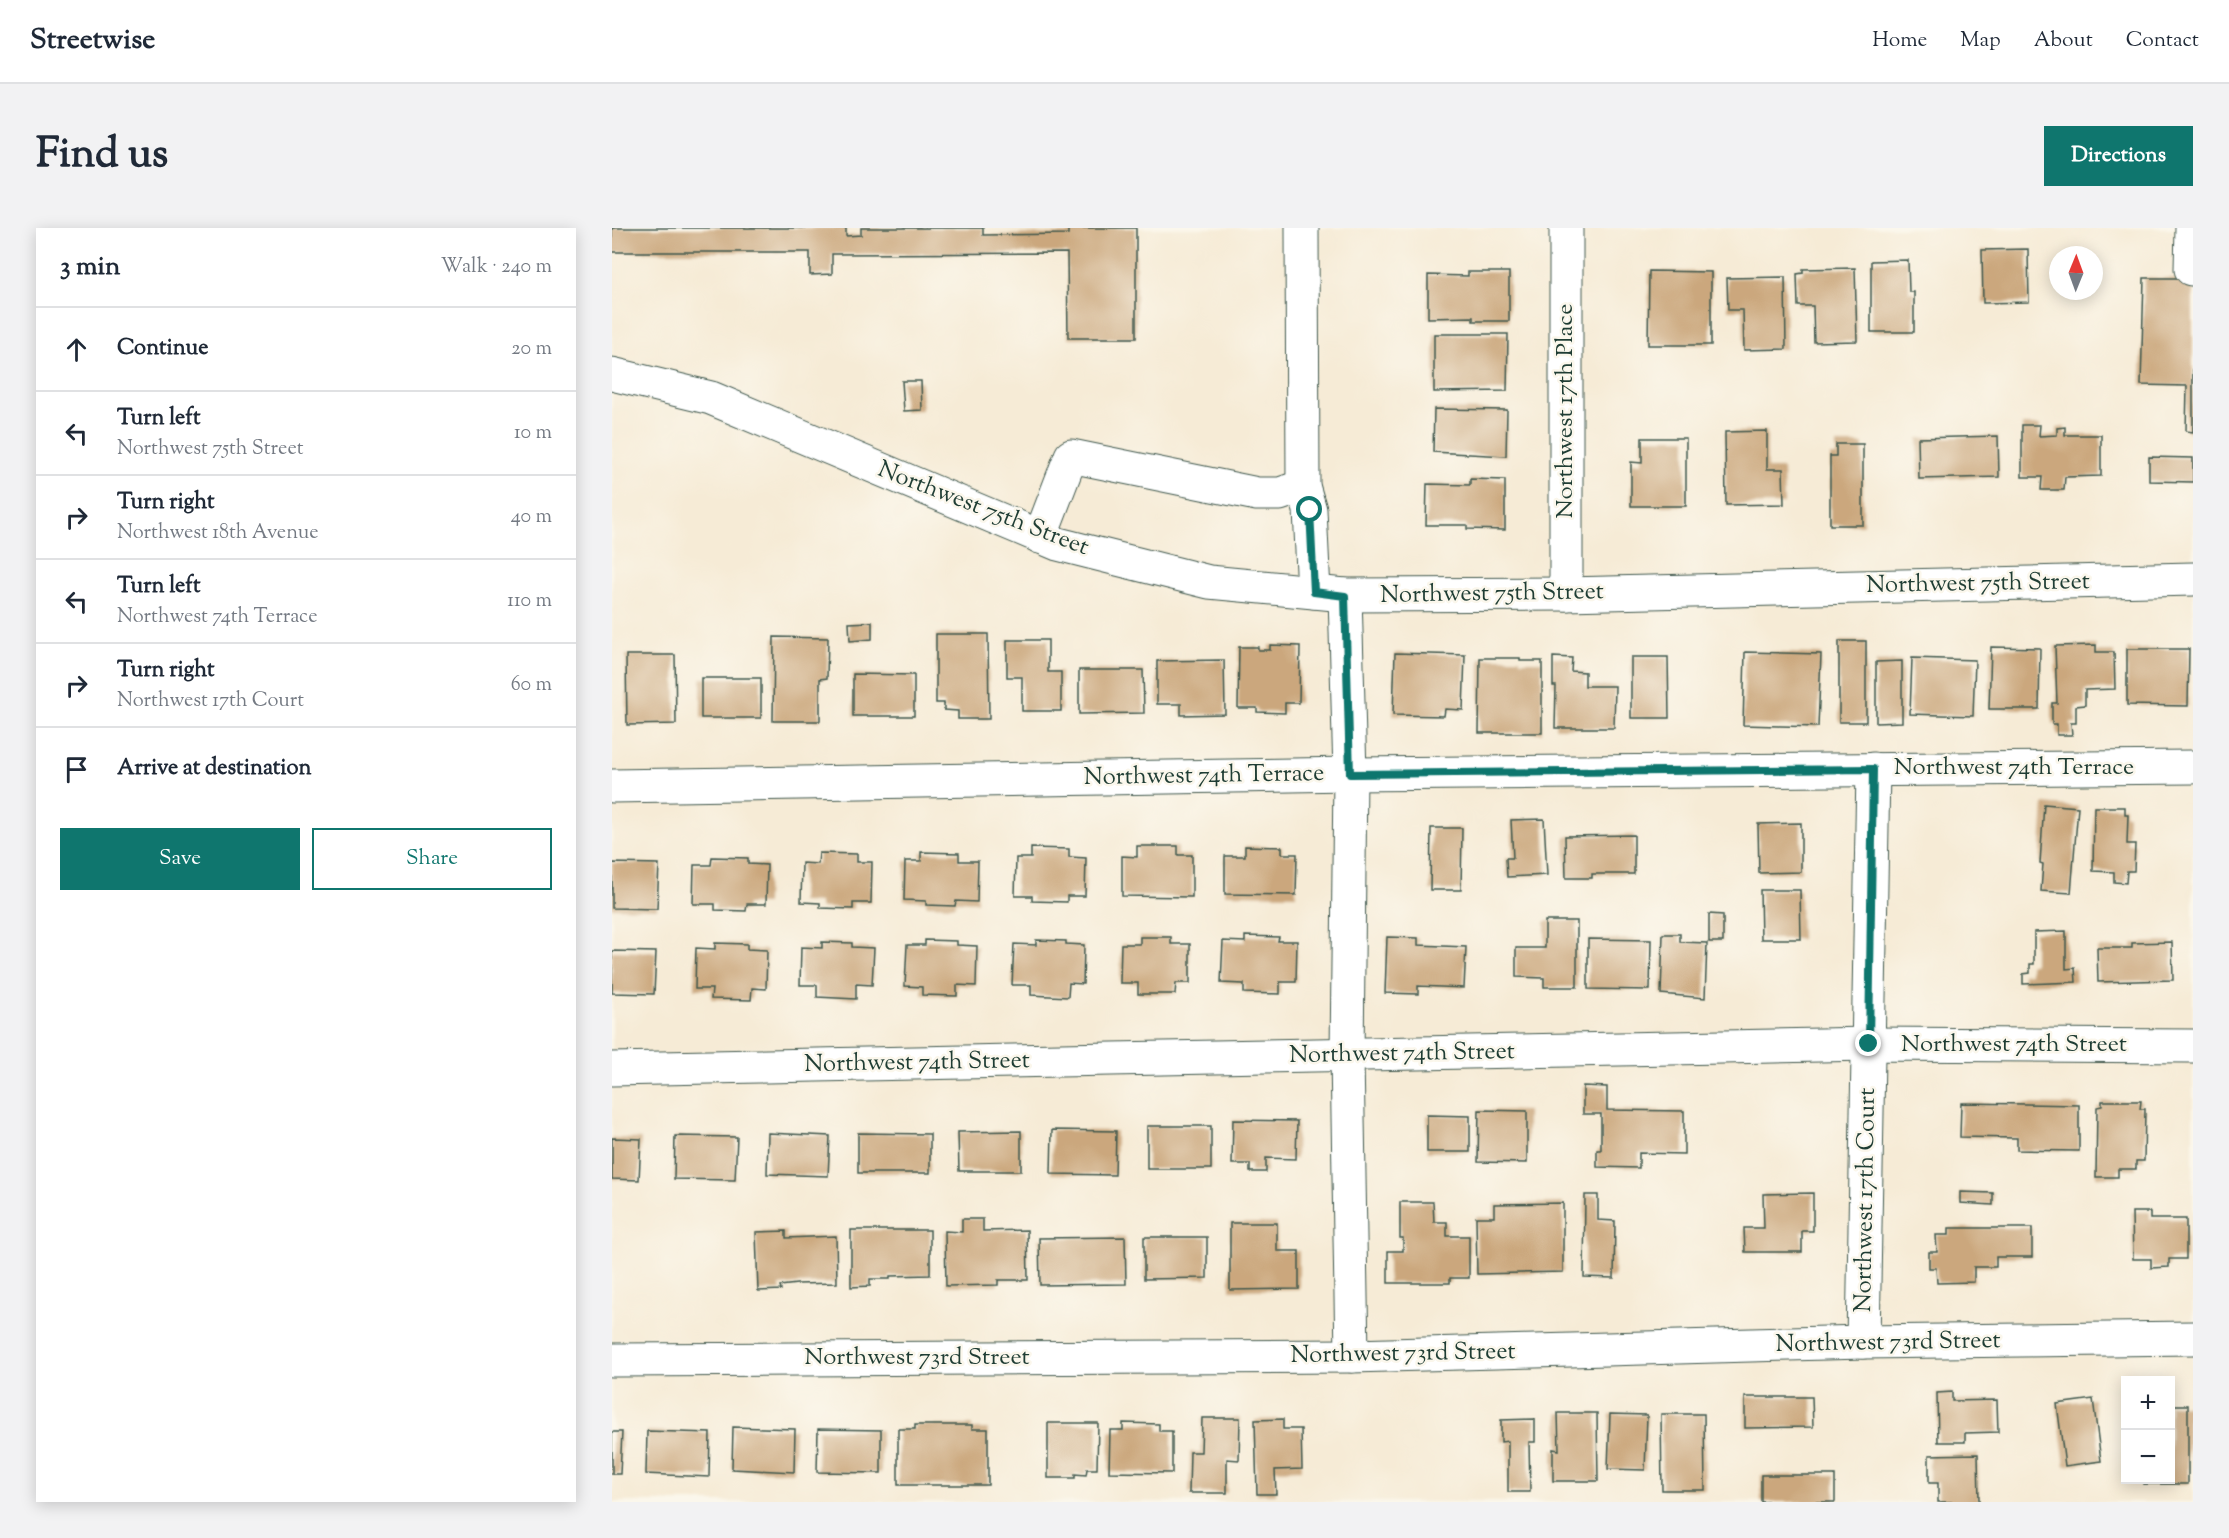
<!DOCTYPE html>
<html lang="en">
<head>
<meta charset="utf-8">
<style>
	body { margin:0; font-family:"Sorts Mill Goudy",serif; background:#f2f2f3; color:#1f2937 }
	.controls { position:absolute; right:18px; bottom:18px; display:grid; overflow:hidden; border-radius:0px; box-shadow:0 3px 15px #0003 }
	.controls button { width:54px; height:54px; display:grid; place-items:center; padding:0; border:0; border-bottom:2px solid #e0e1e3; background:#fff; color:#1f2937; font:30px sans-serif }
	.compass { position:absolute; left:1437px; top:18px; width:54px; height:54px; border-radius:50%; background:#fff; box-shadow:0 3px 15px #0003; rotate:1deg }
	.stop { position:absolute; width:18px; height:18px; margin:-14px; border:4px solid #0f766e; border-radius:50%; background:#fff }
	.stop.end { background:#0f766e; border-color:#fff; box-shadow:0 2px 6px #0008 }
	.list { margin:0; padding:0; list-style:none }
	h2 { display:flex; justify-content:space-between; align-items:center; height:78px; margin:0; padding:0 24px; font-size:26px }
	h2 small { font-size:20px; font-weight:400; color:#747a83 }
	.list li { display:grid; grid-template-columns:39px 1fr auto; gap:18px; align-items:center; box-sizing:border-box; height:84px; padding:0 24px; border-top:2px solid #e0e1e3 }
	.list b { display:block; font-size:22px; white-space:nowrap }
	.list p { margin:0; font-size:20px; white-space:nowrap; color:#747a83 }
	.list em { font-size:20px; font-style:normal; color:#747a83 }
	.actions { display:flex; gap:12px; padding:18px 24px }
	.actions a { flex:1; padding:14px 0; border:2px solid #0f766e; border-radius:0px; text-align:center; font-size:21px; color:#0f766e }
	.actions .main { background:#0f766e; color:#fff }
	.icon { flex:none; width:33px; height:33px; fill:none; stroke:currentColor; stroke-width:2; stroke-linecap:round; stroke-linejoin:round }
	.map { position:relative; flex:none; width:1581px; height:1274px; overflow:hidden; border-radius:0px }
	header { display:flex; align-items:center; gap:36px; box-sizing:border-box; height:84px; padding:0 30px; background:#fff; border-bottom:2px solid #e0e1e3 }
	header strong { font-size:28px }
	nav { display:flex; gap:33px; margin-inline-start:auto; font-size:21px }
	.intro { display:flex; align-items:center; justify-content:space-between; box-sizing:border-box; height:144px; padding:0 36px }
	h1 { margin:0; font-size:42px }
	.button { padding:15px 27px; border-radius:0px; background:#0f766e; color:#fff; font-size:21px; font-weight:700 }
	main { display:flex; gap:36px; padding:0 36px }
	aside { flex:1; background:#fff; border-radius:0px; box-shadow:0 3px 15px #0003 }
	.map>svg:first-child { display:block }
</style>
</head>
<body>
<header>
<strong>Streetwise</strong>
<nav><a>Home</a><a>Map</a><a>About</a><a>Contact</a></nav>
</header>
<div class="intro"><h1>Find us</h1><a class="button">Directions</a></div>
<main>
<aside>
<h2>3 min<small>Walk · 240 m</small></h2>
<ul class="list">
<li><svg class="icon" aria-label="ahead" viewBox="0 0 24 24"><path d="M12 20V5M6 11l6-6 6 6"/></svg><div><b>Continue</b></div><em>20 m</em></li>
<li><svg class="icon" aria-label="left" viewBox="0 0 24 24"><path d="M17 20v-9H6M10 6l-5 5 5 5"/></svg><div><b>Turn left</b><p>Northwest 75th Street</p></div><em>10 m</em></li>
<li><svg class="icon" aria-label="right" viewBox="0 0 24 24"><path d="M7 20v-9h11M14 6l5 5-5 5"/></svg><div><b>Turn right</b><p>Northwest 18th Avenue</p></div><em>40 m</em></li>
<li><svg class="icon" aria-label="left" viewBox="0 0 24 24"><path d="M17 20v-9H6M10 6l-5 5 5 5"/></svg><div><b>Turn left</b><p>Northwest 74th Terrace</p></div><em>110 m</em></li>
<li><svg class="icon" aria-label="right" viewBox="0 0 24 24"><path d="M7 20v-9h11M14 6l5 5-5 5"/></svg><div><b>Turn right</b><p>Northwest 17th Court</p></div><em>60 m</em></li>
<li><svg class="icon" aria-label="arrive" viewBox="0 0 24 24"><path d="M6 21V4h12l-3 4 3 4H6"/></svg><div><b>Arrive at destination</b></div></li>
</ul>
<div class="actions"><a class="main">Save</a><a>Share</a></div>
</aside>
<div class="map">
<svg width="1581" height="1274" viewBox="0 0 1581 1274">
	<rect width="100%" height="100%" fill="#fbf7ec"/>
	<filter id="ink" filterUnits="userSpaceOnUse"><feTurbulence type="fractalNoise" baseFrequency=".0167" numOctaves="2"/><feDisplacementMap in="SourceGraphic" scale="12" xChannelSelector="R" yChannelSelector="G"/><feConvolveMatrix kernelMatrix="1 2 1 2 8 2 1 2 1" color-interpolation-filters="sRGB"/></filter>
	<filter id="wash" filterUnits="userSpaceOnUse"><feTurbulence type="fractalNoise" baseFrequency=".008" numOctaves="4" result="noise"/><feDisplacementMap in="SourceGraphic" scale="24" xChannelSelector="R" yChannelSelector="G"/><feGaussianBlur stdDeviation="1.35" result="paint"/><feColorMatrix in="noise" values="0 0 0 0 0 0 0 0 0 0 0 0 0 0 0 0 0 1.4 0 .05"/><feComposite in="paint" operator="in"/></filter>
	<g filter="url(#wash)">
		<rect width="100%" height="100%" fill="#f6ebd6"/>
		<g id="blocks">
			<g fill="#cba77d">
				<path d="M0,0H234V8L249,7V0H371V7L456,6V0H524V110H456L455,25L220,26V46L198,47V24H0Z"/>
				<path d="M1416,21L1417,74L1371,75L1370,22Z"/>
				<path d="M1296,32L1297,64H1302V104H1259V33Z"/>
				<path d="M1243,40L1245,113L1202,114L1201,78H1186L1185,46L1191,45V41Z"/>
				<path d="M1037,43L1099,44V117H1036Z"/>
				<path d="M856,44H897V93H861V89L816,90V47L856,48Z"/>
				<path d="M1173,49L1174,121L1132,122L1131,82H1116L1115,50Z"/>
				<path d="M1532,50H1581V204L1574,203L1575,158L1529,157Z"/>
				<path d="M822,106H896L895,163L822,164Z"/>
				<path d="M290,153H309L310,182L292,183Z"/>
				<path d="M822,181L895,182L894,228L821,224Z"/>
				<path d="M1410,197H1428L1427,208L1445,207V200L1453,199V207H1489V248L1453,249L1452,262H1429L1430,249H1410Z"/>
				<path d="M1155,203V241H1171L1172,276L1114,277L1113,204Z"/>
				<path d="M1386,208L1387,249L1307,251L1306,210Z"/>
				<path d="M1030,210H1074V278H1019V234L1030,235Z"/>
				<path d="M1224,216H1251V297H1218V228H1224Z"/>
				<path d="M1537,229L1581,230V254L1537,253Z"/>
				<path d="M858,251L893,252V302L855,301V297H814L815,256L858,257Z"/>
				<path d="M260,394V411L238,413L237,395Z"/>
				<path d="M324,406H376L377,491H346V483L332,482V475H324Z"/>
				<path d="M162,409L216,410L215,450L208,451V493H161Z"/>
				<path d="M395,412H436V444H449V483H410V449H395Z"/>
				<rect x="1227" y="413" width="27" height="81"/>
				<path d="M658,417L688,418L687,475H673V485L645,484V480H626L627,419H646V422H658Z"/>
				<path d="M1484,417V424H1502L1503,461L1473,462V477L1464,478V495H1459L1460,507H1445V496H1440V475H1445L1443,418Z"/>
				<path d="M1379,419L1428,420L1427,481H1377Z"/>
				<path d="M1515,421H1577L1576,478L1515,477Z"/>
				<path d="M1133,424L1209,426L1206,499L1131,497Z"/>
				<path d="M783,425L853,427L851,482L833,481L832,488L781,487Z"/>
				<path d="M14,427H63L64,496L15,497Z"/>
				<path d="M941,429L960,430L959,443L973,444V458H1003L1002,500H943L944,458H941Z"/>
				<path d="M1019,429H1056L1057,490H1019Z"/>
				<path d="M868,430H908V433H930V505H867Z"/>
				<path d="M1300,430L1363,432L1361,488L1298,486Z"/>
				<path d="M612,432L613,486L569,487V476H545V433Z"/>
				<path d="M1290,433V494L1264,495V434Z"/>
				<path d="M467,442H531L532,485L467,486Z"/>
				<path d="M241,446L302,447V488H241Z"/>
				<rect x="89" y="450" width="60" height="40"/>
				<path d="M1432,576L1466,579L1459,665L1429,663L1431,636L1428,635Z"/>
				<path d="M1482,579H1513V587H1516L1515,616H1523L1522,643H1515L1514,655L1502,654V644L1481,643Z"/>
				<path d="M932,591L935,647L895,649L894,630H901L899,592Z"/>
				<path d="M1189,595V644L1147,645L1146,596Z"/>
				<path d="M819,600H850L849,662H818Z"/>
				<path d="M1022,607V646H980V650H954L953,608Z"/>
				<path d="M525,618H566V627H580V669L510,668V628L525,629Z"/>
				<path d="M633,618L670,619V626H685L684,667L613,666V628H633Z"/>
				<path d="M419,620L457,621V629L474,630L473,668H455V674L420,673V668H403L404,630H419Z"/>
				<path d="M309,624L347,625V633H366L365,674L344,673L343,678L314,677V673L292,672L293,633H309Z"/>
				<path d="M207,625L245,626V634H260L259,675H241V681L208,680V675L189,674L190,635L206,636Z"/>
				<path d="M100,629L136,630V636L155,637L154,676H135L134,683L103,682V676H81L82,637H99Z"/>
				<path d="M0,635L47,636L45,681L0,680Z"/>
				<path d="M1148,662H1188L1189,711H1149Z"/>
				<path d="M1097,686L1111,687V714H1097Z"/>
				<path d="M933,693H965V759H932V750L904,749V720H933Z"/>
				<path d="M1454,703V741L1463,740L1464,754L1411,756V746L1418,745V736H1422V704Z"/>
				<path d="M1051,706H1068V714L1095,715L1093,770L1049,766Z"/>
				<path d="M633,708L667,709L666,713H685L684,754H668V766L632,765V756L609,755L611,713L633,714Z"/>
				<path d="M528,709H559V716H578V755H564L563,766H526V755H508L509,716H528Z"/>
				<path d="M775,709L806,710V717L854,719L852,760L806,758V766L773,765Z"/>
				<path d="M976,711L1039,712L1038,762L976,761Z"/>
				<path d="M313,712L345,713V717L365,718L364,758L345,757V768L310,767V759L293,758L295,717H313Z"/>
				<path d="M424,712L454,713V716L472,717L471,756L457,755L456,769L419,767V757H400L402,716L424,717Z"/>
				<path d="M210,714L240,715V719L262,720L260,757L244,756V771L205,769V757H188L189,719L210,720Z"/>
				<path d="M1560,714L1561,752L1486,754L1485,720H1520V715Z"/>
				<path d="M103,715L135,716V721L155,722L154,761L140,760L139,772L99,771L100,761H83L84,720L103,721Z"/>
				<path d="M0,723L44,724L42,766L0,765Z"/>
				<path d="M971,858L995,859V882L1072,883V926L1027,925V940L985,939V922H989V886H971Z"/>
				<path d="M1490,873H1529L1528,881H1533L1532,933H1524V941H1506V949H1484L1485,879L1490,878Z"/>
				<path d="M1349,875L1467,877V923L1405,922V910L1348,909Z"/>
				<path d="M867,882L915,883V935L866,934Z"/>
				<path d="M815,887L858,888V924H815Z"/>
				<path d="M621,892L685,893L684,931L654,930V944H638V936H620Z"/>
				<rect x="535" y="898" width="64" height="43"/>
				<path d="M440,902L504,903L503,947L439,946Z"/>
				<path d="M409,903V943H347L346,904Z"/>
				<path d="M156,905L218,908L216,948L155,946Z"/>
				<path d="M246,905L318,906V945H246Z"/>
				<path d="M63,908L125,909L123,952L62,951Z"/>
				<path d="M0,910L29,911L27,952L0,951Z"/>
				<path d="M1348,964L1381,965V977L1348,975Z"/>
				<path d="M1201,965V1003H1190V1024H1133L1132,1000H1152L1151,966Z"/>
				<path d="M973,967H986V992L1003,993L1002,1050L972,1049Z"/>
				<path d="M788,974H821L822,994H835V1008H857V1050H838V1055H776V1023H791V1010H788Z"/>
				<path d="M951,975V1044L865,1046L864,989H882V976Z"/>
				<path d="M1520,984H1538V991H1574V1031H1557V1039L1539,1040V1031H1521Z"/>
				<path d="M350,991H371V1003L415,1002L416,1052H386V1057L334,1058L333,1003L350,1004Z"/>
				<path d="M618,995H665V1023H687V1061L618,1062Z"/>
				<path d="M1337,1000H1420V1029H1384V1039H1362V1054L1325,1055L1324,1040H1317V1024H1325L1324,1007H1337Z"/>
				<path d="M239,1002H318V1047L278,1048V1051H258V1058L239,1059Z"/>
				<path d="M174,1003V1010L224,1008L225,1055L185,1056L168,1058L169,1062L146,1063L144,1004Z"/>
				<path d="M513,1009L514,1056L428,1057L427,1010Z"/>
				<path d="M532,1009H595V1050L532,1051Z"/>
				<path d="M1340,1164V1173L1385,1172L1386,1204L1353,1205V1214H1326L1325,1165Z"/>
				<path d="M1133,1169H1200L1201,1199L1133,1200Z"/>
				<path d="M1481,1171L1489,1233L1453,1238L1445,1176Z"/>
				<path d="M1558,1177H1576V1256H1531V1252H1558Z"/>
				<path d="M946,1185H985L986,1253H941V1221L947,1222Z"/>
				<path d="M998,1186L1035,1187L1033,1242L996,1241Z"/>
				<path d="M1049,1186H1092L1093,1262H1050Z"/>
				<path d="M590,1190H628L627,1232L615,1231V1265H577L578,1224H589Z"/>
				<path d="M671,1191V1201H689L690,1241L663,1242L664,1266H645L643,1192Z"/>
				<path d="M923,1191V1214H917L918,1264H896V1213L889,1214V1192Z"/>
				<path d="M436,1195H486L485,1241H475L474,1247L463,1246V1250H436Z"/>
				<path d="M511,1195L547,1196V1203H560V1245L497,1244L498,1202H511Z"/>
				<path d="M303,1197H360V1201H376V1257H286V1201H303Z"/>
				<path d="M121,1199L183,1201L182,1244L120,1241Z"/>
				<path d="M206,1201L269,1202V1245L205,1244Z"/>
				<path d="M35,1203L98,1205L97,1249L34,1246Z"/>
				<path d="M0,1204H10L8,1246H0Z"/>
				<path d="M1366,1226L1367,1274H1326V1255H1317V1227Z"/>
				<rect x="1149" y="1247" width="74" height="27"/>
			</g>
		</g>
	</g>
	<g filter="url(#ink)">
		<use href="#blocks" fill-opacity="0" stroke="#3f574c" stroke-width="1.5"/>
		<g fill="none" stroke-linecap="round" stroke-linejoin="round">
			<g stroke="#3f574c" stroke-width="35">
				<g id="minor">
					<path d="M690,0L691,258L698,282L702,364"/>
					<path d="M1579,41L1580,0"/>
					<path d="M0,146L99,170L446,316L597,354L733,367L954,366L1581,351"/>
					<path d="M428,309L459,228L645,266H668L691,258"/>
					<path d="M954,366V0"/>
					<path d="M733,367L738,546L735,828L740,1128"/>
					<path d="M0,558L738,546L1581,539"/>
					<path d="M0,841L1257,816L1581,818"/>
					<path d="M1251,1114L1261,541"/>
					<path d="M0,1132L740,1128L1251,1114L1581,1110"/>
				</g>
			</g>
			<use href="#minor" stroke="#fff" stroke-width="33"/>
		</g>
	</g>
	<g fill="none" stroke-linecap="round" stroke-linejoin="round" filter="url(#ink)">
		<path stroke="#0f766e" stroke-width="8" d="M698,282L702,364L733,368L738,546L1261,541L1257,816"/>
	</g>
	<g text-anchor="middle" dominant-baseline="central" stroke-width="5" stroke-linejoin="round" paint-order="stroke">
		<g font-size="24" fill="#1f3d34" stroke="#fbf7ec">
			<text transform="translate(954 183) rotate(-90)">Northwest 17th Place</text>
			<text transform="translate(371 281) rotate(21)">Northwest 75th Street</text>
			<text transform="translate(1366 356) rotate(-1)">Northwest 75th Street</text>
			<text transform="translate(880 366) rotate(-1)">Northwest 75th Street</text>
			<text x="1402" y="540">Northwest 74th Terrace</text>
			<text transform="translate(592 548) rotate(-1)">Northwest 74th Terrace</text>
			<text x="1402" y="817">Northwest 74th Street</text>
			<text transform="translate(790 826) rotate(-1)">Northwest 74th Street</text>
			<text transform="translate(305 835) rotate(-1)">Northwest 74th Street</text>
			<text transform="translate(1254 972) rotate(-89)">Northwest 17th Court</text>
			<text transform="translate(1276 1115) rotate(-1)">Northwest 73rd Street</text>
			<text transform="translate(791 1126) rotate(-1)">Northwest 73rd Street</text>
			<text x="305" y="1130">Northwest 73rd Street</text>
		</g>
	</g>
</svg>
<div class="controls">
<button>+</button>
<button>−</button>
</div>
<svg class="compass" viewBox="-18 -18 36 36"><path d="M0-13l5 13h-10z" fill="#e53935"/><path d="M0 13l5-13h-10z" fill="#747a83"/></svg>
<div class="stop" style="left:698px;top:282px"></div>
<div class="stop end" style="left:1257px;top:816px"></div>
</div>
</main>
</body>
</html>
